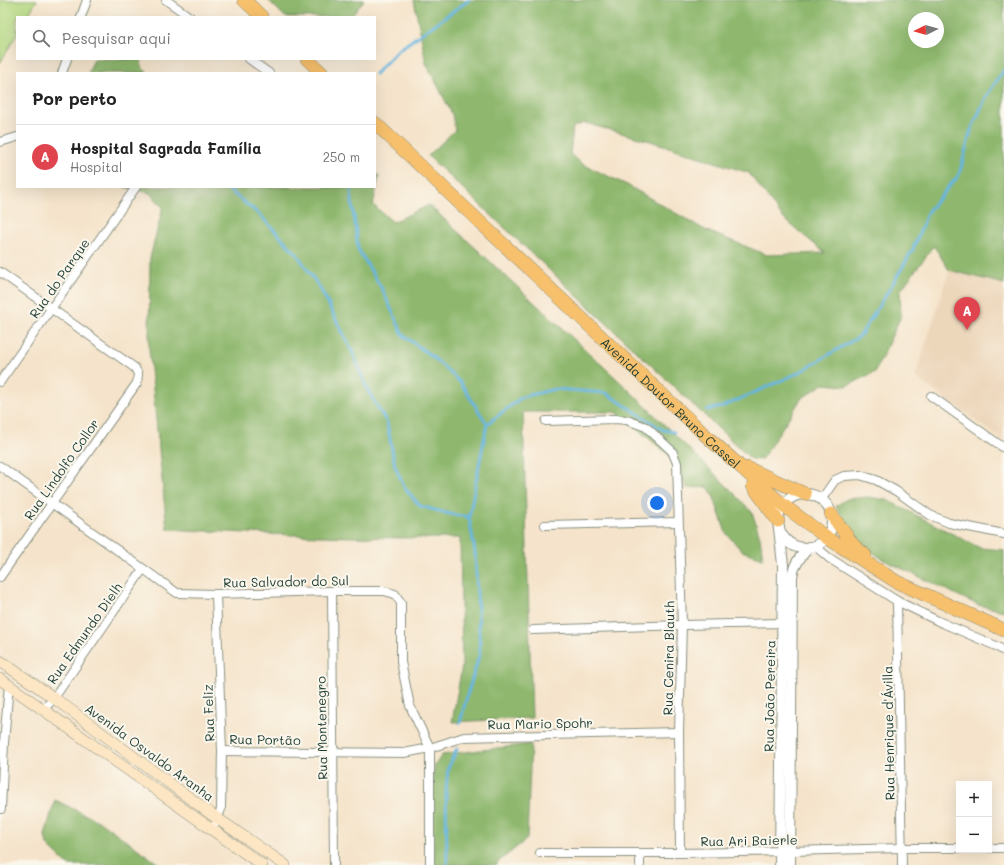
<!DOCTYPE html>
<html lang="pt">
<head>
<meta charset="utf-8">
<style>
	body { margin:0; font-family:Mali,sans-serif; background:#f6f6f6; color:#222 }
	.controls { position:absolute; right:12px; bottom:12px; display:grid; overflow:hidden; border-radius:0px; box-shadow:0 4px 16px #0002 }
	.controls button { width:36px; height:36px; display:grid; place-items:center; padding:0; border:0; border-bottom:1px solid #e0e0e0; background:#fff; color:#222; font:20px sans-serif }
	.compass { position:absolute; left:908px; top:12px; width:36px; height:36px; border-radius:50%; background:#fff; box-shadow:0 4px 16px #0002; rotate:265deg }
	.you { position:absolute; left:657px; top:503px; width:14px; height:14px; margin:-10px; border:3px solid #fff; border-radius:50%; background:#1a73e8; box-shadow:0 0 0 6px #1a73e833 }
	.badge { display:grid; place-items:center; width:26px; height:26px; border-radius:50%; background:#1a73e8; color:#fff; font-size:13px; font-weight:700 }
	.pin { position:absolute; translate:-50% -33px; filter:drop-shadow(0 1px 2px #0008) }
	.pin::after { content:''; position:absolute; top:21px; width:14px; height:12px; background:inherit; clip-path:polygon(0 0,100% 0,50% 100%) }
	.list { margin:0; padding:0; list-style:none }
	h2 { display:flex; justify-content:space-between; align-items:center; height:52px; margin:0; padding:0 16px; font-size:17px }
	h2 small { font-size:13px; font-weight:400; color:#767676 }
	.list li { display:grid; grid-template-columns:26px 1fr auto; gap:12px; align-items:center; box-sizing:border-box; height:64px; padding:0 16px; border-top:1px solid #e0e0e0 }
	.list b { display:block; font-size:15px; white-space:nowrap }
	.list p { margin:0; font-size:13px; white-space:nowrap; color:#767676 }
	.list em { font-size:13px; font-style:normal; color:#767676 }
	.icon { flex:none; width:22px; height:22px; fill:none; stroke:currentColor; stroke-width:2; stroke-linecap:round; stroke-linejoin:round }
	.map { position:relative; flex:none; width:1004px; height:865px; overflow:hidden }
	.search { position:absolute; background:#fff; box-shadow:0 4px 16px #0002; left:16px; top:16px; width:360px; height:44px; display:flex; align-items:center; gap:10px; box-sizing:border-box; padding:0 14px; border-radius:0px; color:#767676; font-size:15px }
	.panel { position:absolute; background:#fff; box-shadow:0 4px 16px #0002; left:16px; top:72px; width:360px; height:116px; border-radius:0px }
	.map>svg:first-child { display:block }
</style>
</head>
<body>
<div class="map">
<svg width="1004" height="865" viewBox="0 0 1004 865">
	<rect width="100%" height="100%" fill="#fbf7ec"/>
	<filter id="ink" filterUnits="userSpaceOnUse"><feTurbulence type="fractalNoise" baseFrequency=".025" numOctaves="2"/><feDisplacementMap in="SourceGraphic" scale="8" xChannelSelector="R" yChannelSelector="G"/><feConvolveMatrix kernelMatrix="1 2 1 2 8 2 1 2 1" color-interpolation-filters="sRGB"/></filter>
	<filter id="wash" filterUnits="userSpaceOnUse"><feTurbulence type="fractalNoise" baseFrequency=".012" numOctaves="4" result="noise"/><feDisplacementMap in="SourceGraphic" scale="16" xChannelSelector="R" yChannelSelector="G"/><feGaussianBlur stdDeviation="0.9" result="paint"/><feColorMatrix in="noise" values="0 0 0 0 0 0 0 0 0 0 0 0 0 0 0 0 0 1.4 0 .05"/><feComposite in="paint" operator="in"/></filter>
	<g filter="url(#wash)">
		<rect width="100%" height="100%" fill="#f5e4cb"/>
		<path fill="#edd7bb" d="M949,270L1004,284V441L915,377Z"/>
		<path fill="#b4d880" stroke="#6a8a5a" d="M0,0H37L27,17H17V34L0,63Z"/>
		<g fill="#8fb86e" stroke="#577a51" fill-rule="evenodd">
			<path d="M268,0H364L351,17H285Z"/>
			<path d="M414,0H1004V284L949,270L934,246L900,291L901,316L875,372L847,386L823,384L801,399L761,460L751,459L428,156L455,130L452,114L426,63ZM914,18H938V42H914ZM585,123L650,141L749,173L783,218L825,253L767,255L705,230L627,185L582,164L570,154L573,127Z"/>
			<path d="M94,59H141L142,68L148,73H88Z"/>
			<path d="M375,172L379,176L373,205L393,222L429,205L632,393L735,494L752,512L760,537L763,558L742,551L726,533L713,495L708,487L687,488L668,454L616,412H523L532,718L452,722L462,666L460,538C362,539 264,534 167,529L149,349L150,258L163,207L150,193L124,187H375Z"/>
			<path d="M868,497L887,500L980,548L1004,550V611L978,605L882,559L855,539L836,506L847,499Z"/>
			<path d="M531,744L527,839L498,862L497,865H429L431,783L435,765L442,755Z"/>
			<path d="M55,800L102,823L160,865H68L47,845L45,835Z"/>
		</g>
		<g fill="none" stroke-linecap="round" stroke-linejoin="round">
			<g stroke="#65b5e0" stroke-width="3">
				<path d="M375,74L397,51L469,0"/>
				<path d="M225,187L259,214L297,254L321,290L353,353L367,389L387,423L395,466L404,487L420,506L450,514L469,517"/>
				<path d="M352,187L351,193L358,249L382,289L403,335L434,358L460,382L487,424"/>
				<path d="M707,410L722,407L798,373L860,336L895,280L913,249L928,211L959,175L971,130L987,95L1004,70"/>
				<path d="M460,723L468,692L480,653L475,552L469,517L487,424L522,397L555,389L606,393L663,430L674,432"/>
				<path d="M447,865L446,790L448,768L457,749"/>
			</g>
		</g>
	</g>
	<g filter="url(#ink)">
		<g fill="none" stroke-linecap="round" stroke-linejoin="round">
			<g stroke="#8a9080" stroke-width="10">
				<g id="minor">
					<path d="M166,0L190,17"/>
					<path d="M81,17L87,0"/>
					<path d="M249,59L269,73"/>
					<path d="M62,73L67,59"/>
					<path d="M0,142L17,137"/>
					<path d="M0,272L135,368L138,374L137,383L0,577"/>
					<path d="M0,382L136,187"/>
					<path d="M931,396L1004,448"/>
					<path d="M546,421L615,419L627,420L646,427L672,451L677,463L682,625L679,732L680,853"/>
					<path d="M0,466L177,593L216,594L332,591H384L395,594L401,603V662L410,706L430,748V865"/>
					<path d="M821,500L835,480L844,476L860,475L876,480L896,491L930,515L949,523L1004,534"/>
					<path d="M545,525L678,522"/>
					<path d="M815,546L829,558L897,601L938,621L996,646L1004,651"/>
					<path d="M332,591L334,865"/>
					<path d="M897,601L902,865"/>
					<path d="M533,630L682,625L787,623"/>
					<path d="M43,710L54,698L143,569"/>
					<path d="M222,751L404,753L430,748L464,737L679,732"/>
					<path d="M1,809L4,743L9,685"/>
					<path d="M216,823L221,809L222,751L216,594"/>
					<path d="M989,848H1004"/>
					<path d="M540,853H680L790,851L902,848H959"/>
					<path d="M640,865V853"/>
				</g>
			</g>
			<g stroke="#8a9080" stroke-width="12">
				<g id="tertiary">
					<circle cx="805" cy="521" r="27"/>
					<path d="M779,528L783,565L780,865"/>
					<path d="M790,865L792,576C794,564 801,556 809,547"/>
				</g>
			</g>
			<g stroke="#8a9080" stroke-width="12">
				<g id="secondary">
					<path d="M0,661L54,698L218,819L285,865"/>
					<path d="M0,679L262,865"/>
				</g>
			</g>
			<g stroke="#8a9080" stroke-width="14">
				<g id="primary">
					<path d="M244,0L262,17"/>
					<path d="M307,59L322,73"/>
					<path id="s1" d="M375,123L703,433L783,505L826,537L897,582L1004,630"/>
					<path d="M747,468L805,494"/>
					<path d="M753,486L778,521"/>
					<path d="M831,514L854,546L865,555"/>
				</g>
			</g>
			<use href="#minor" stroke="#fff" stroke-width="8"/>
			<use href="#tertiary" stroke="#fff" stroke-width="10"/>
			<use href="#secondary" stroke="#fce6c4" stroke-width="11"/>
			<use href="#primary" stroke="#f7c06c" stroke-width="13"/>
		</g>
	</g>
	<g text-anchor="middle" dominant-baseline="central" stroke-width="4" stroke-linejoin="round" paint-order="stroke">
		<g font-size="13" fill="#1f3d34" stroke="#fbf7ec">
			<text transform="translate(59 278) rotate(-55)">Rua do Parque</text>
			<text stroke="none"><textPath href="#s1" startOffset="407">Avenida Doutor Bruno Cassel</textPath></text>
			<text transform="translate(61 469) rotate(-55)">Rua Lindolfo Collor</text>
			<text transform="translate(286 581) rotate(-1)">Rua Salvador do Sul</text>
			<text transform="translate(84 633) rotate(-55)">Rua Edmundo Dielh</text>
			<text transform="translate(668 658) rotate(-89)">Rua Cenira Blauth</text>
			<text transform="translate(769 696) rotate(-89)">Rua João Pereira</text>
			<text transform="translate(208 713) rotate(-92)">Rua Feliz</text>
			<text transform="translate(540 723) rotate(-1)">Rua Mario Spohr</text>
			<text transform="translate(321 728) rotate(-91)">Rua Montenegro</text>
			<text transform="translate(888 733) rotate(-91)">Rua Henrique d'Ávilla</text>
			<text transform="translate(265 739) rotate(1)">Rua Portão</text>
			<text transform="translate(150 752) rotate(36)">Avenida Osvaldo Aranha</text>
			<text transform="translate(749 840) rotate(-1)">Rua Ari Baierle</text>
		</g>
	</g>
</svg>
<div class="controls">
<button>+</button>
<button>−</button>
</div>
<svg class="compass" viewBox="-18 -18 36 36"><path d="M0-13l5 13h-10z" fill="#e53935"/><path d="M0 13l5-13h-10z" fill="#767676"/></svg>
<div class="you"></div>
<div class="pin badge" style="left:967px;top:330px;background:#e0444e">A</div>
<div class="search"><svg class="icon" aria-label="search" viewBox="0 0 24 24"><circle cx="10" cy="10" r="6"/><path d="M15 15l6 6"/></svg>Pesquisar aqui</div>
<section class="panel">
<h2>Por perto<small></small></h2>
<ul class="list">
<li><span class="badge" style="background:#e0444e">A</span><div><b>Hospital Sagrada Família</b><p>Hospital</p></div><em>250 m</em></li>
</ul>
</section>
</div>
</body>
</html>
